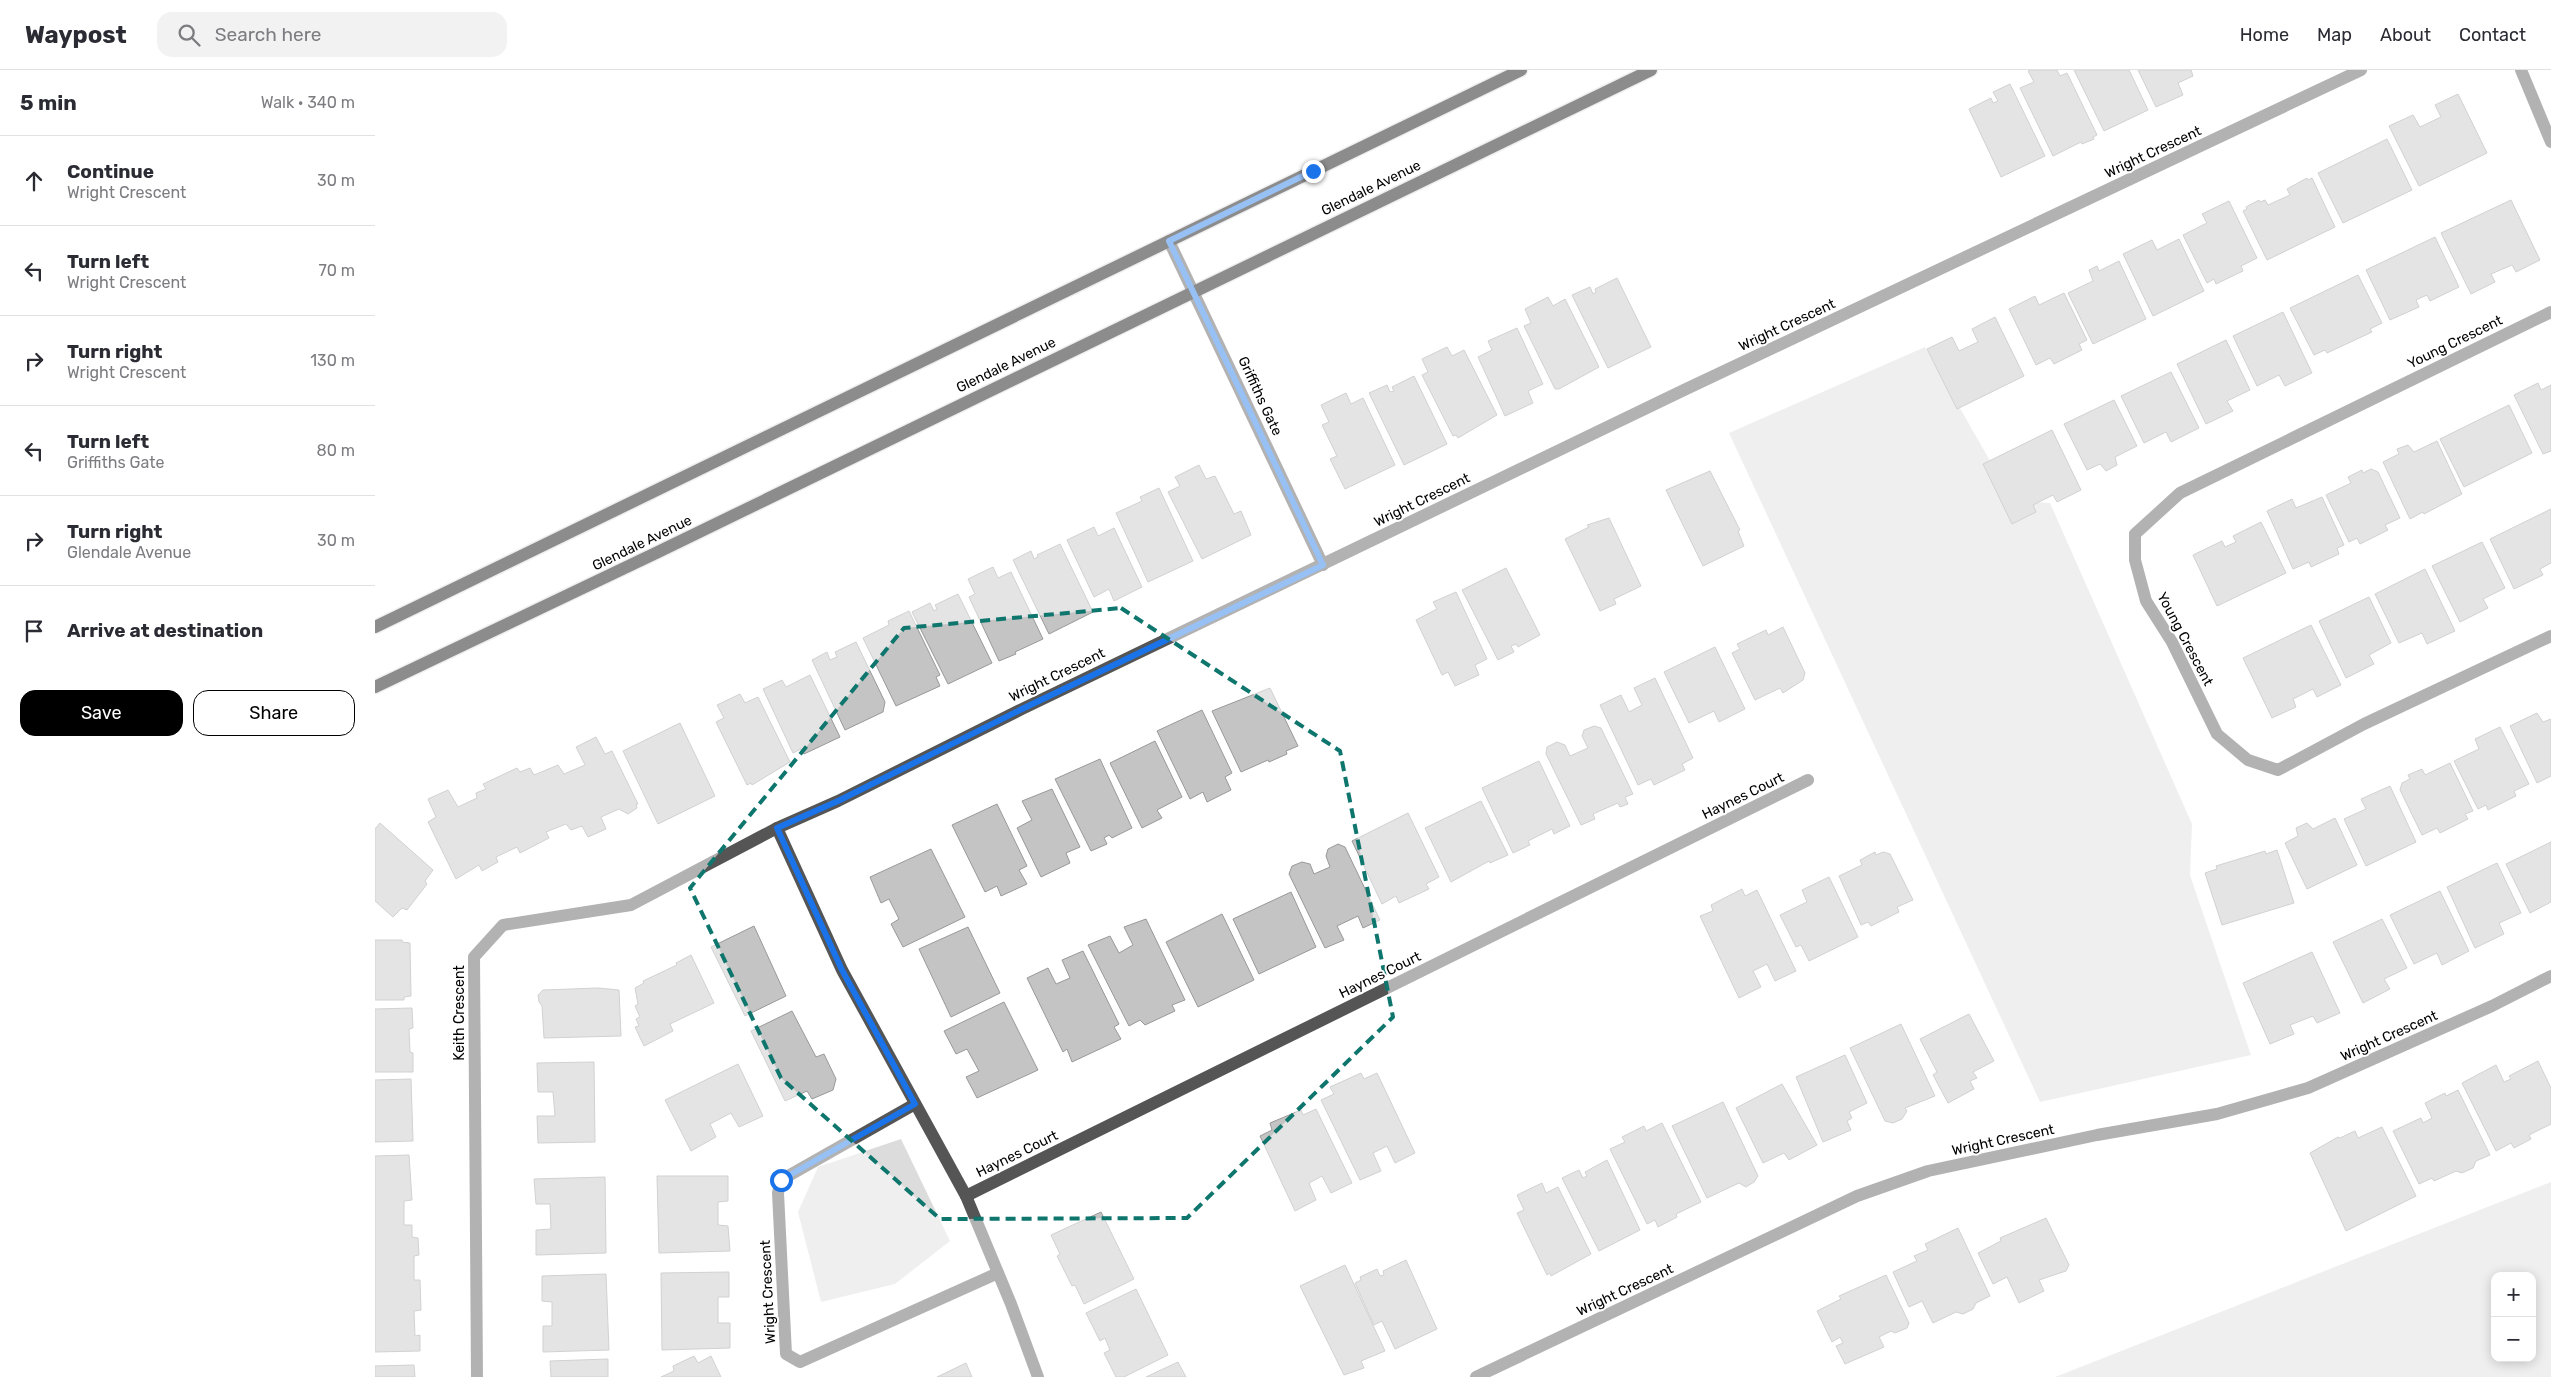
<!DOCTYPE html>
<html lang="en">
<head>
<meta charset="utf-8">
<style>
	body { margin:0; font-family:Rubik,sans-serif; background:#f2f2f3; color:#2b2b33 }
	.controls { position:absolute; right:15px; bottom:15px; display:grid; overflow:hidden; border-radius:10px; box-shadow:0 2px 12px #0003 }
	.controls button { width:45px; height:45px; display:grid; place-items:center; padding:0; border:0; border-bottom:1px solid #e1e1e2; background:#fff; color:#2b2b33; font:25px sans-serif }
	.stop { position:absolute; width:15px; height:15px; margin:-11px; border:4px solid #1a73e8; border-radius:50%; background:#fff }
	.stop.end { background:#1a73e8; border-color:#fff; box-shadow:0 1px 5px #0008 }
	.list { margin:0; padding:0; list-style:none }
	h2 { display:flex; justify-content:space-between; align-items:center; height:65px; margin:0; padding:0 20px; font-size:21px }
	h2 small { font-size:16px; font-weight:400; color:#7c7c81 }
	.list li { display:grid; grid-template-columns:32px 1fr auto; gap:15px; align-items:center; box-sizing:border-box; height:90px; padding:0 20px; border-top:1px solid #e1e1e2 }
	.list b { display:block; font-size:19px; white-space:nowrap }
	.list p { margin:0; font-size:16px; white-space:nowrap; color:#7c7c81 }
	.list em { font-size:16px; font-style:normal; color:#7c7c81 }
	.actions { display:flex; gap:10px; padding:15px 20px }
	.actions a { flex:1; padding:11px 0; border:1px solid #000; border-radius:15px; text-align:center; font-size:18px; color:#000 }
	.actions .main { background:#000; color:#fff }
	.icon { flex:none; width:28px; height:28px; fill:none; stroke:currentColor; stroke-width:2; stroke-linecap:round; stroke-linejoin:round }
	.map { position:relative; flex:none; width:2176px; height:1307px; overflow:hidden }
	header { display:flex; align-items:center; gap:30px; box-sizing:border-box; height:70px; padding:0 25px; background:#fff; border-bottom:1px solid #e1e1e2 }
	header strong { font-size:24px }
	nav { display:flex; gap:28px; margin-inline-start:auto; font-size:18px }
	.search { width:350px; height:45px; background:#f2f2f3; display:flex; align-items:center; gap:12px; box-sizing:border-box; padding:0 18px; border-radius:15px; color:#7c7c81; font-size:19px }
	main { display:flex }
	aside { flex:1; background:#fff }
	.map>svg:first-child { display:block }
</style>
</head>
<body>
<header>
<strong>Waypost</strong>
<div class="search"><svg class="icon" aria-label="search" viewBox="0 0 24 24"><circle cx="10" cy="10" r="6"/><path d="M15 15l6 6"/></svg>Search here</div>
<nav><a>Home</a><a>Map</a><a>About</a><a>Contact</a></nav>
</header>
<main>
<aside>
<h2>5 min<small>Walk · 340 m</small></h2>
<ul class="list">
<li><svg class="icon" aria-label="ahead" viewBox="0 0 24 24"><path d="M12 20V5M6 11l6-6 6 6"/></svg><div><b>Continue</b><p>Wright Crescent</p></div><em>30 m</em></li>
<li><svg class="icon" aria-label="left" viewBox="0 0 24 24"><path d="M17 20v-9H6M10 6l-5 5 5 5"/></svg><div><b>Turn left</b><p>Wright Crescent</p></div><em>70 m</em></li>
<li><svg class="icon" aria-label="right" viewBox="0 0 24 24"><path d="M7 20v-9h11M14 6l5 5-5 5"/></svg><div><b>Turn right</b><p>Wright Crescent</p></div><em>130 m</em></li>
<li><svg class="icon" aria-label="left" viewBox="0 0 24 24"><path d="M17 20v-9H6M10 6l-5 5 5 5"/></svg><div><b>Turn left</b><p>Griffiths Gate</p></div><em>80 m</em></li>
<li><svg class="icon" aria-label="right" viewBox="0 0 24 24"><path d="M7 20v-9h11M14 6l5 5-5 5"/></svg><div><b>Turn right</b><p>Glendale Avenue</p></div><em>30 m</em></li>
<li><svg class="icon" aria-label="arrive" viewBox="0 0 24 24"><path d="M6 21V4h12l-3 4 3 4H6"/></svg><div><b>Arrive at destination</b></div></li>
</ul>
<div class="actions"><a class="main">Save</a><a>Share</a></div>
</aside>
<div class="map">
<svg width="2176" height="1307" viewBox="0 0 2176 1307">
	<rect width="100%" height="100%" fill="#fff"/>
	<g fill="#dcdcdc" fill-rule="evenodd">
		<path d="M1550,277L1638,431L1675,433L1817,754L1815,805L1876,985L1665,1032L1354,363Z"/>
		<path d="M526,1069L575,1171L520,1214L446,1232L423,1142L443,1097Z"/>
		<path d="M2176,1112V1307H1680ZM2120,1206H2157V1288H2120Z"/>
	</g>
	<g fill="#c4c4c4" stroke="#999">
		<path d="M1656,0H1682L1685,6L1692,3L1722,65L1718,67L1719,69L1707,74L1706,72L1678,86L1645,18L1659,12L1653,1Z"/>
		<path d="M1699,0H1754L1773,40L1729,61Z"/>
		<path d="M1763,0H1816L1818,6L1803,13L1808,25L1781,37Z"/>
		<path d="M1635,14L1670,86L1626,107L1594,39L1616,28L1618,33L1623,31L1618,22Z"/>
		<path d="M2083,24L2112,83L2044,116L2014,56L2038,45L2045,57L2066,47L2060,35Z"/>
		<path d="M2012,69L2037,120L1968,153L1943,103Z"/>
		<path d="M1932,108L1933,110L1937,108L1960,157L1892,190L1868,141L1872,139L1871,137L1884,130L1885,132L1890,130L1893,135L1915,125L1912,119Z"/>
		<path d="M2136,130L2165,190L2141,202L2137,195L2116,204L2120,212L2096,224L2066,163Z"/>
		<path d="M1854,131L1882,188L1866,196L1868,201L1841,214L1839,209L1832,213L1808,165L1832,153L1827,144Z"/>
		<path d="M2060,167L2084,217L2055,231L2052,225L2041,230L2044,237L2015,250L1991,200Z"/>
		<path d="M1804,169L1829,221L1778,246L1748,184L1777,170L1782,180Z"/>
		<path d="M1744,191L1771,249L1718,274L1693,223L1718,211L1714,200L1722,196L1724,201Z"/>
		<path d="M1983,205L2007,253L1995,259L1997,262L1952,283L1950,280L1939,285L1915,238Z"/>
		<path d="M1242,208L1276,277L1233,298L1197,225L1215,217L1218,224L1221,222L1220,219Z"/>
		<path d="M1689,223L1712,270L1704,274L1707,280L1679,294L1675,288L1661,295L1634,239L1660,226L1664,235Z"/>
		<path d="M1173,227L1178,236L1190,229L1224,297L1184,319H1180L1149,256L1156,253L1150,239Z"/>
		<path d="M1908,242L1937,303L1910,316L1904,305L1882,316L1858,266Z"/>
		<path d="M1620,247L1649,306L1582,339L1552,279L1577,267L1584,281L1603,272L1597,259Z"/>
		<path d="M1142,258L1168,314L1153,321L1158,333L1130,346L1103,287L1117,280L1113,271Z"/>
		<path d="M1851,270L1875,320L1852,331L1858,341L1831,354L1802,294Z"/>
		<path d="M1072,277L1077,286L1089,280L1122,345L1083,368L1081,365L1078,366L1047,305L1053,302L1047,289Z"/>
		<path d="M1796,302L1824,358L1796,372L1791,362L1769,373L1746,326Z"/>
		<path d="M1039,306L1072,374L1029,395L994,323L1012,315L1015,322L1019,321L1017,317Z"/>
		<path d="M2163,313L2166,320L2176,315V381L2168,384L2139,325Z"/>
		<path d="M971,323L976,334L988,328L1020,395L970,419L955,389L962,386L947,355L954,352L946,335Z"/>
		<path d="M1739,330L1762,376L1740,387L1742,395L1731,401L1725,394L1712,400L1689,354Z"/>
		<path d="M2134,335L2157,383L2089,417L2065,369Z"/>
		<path d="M1677,360L1706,420L1682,432L1678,425L1658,435L1661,442L1637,454L1608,394Z"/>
		<path d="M2062,371L2087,424L2049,444L2048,442L2035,449L2008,392L2024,384L2022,379L2033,375L2039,382Z"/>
		<path d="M824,395L831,409L840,406L859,444L866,441L876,465L827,489L793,422L805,416L800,407Z"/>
		<path d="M1996,399L2003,402L2025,448L2010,455L2013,460L1985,474L1982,468L1974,472L1951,425L1976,413L1973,407L1987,400L1988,403Z"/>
		<path d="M1335,401L1365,460L1363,461L1369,476L1328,496L1291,420Z"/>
		<path d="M784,418L818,491L773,512L741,443L767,431L765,427Z"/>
		<path d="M1947,427L1969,475L1962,478L1964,484L1936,497L1934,492L1918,499L1892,441L1917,429L1921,438Z"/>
		<path d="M2176,439V493L2165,499L2168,505L2139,519L2115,469Z"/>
		<path d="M1234,448L1266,516L1239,529L1241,534L1225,541L1190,469L1214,457L1212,455Z"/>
		<path d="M1886,452L1911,503L1842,536L1818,485L1847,471L1850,477L1861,472L1858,466Z"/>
		<path d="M719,457L723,466L739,458L767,517L739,531L734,519L719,527L692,470Z"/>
		<path d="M2107,472L2130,518L2108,529L2113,538L2085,552L2057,496Z"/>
		<path d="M685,474L718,542L674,564L638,490L656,481L659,489L663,487L662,485Z"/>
		<path d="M618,497L623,508L636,502L668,569L640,582L641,584L624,591L594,527L600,524L593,509Z"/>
		<path d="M1131,498L1165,565L1143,577L1141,574L1136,576L1139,582L1123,590L1087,520Z"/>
		<path d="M2050,499L2080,561L2052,574L2047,563L2024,573L2000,524Z"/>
		<path d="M1081,522L1112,589L1100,595L1104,605L1080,616L1073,602L1067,605L1041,550L1062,539L1058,532Z"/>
		<path d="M583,524L617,593L573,614L537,542L555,533L559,541L562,539L560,535Z"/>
		<path d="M1994,527L2016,573L1994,585L1999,594L1971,608L1944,551Z"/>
		<path d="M534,541L565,605L561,607L565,616L521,636L488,568L514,555L513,551Z"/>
		<path d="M1936,555L1966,615L1942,627L1938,619L1918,629L1921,637L1897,648L1868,588Z"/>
		<path d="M1408,557L1430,603L1428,610L1408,623L1405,618L1380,630L1357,583L1365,579L1362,574L1391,560L1393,565Z"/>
		<path d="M481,572L510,632L508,642L470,660L437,590L452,582L455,590L462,587L460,582Z"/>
		<path d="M1340,577L1370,639L1344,652L1339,641L1314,653L1289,602Z"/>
		<path d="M435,605L465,667L429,684L426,679L418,683L388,619L407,610L411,617Z"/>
		<path d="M1280,608L1318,688L1307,694L1310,700L1279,715L1276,709L1263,715L1225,635L1246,625L1254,642L1267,635L1259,618Z"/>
		<path d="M895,618L923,676L911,681L912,684L894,692L893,690L866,702L837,641Z"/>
		<path d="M365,624L370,633L383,627L415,692L377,715L376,713L372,715L341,652L349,648L342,635Z"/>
		<path d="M827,640L857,703L850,707L856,720L832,732L828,722L815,729L782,661Z"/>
		<path d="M2162,643L2168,652L2176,649V706L2162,713L2135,656Z"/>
		<path d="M305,653L340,726L283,754L248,681Z"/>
		<path d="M1219,656L1226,658L1258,724L1250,727L1253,734L1245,737L1243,733L1218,744L1220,749L1206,755L1171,684L1172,677L1182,672L1190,675L1195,686L1213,678L1207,666L1209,660Z"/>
		<path d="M2125,657L2154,714L2139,721L2141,726L2113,740L2111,735L2103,739L2079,691L2104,679L2100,669Z"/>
		<path d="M221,667L230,684L237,681L263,734H261L262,738L253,744L244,739L226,747L231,759L213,767L207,756L196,760L191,754L171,762L174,768L145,783L142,777L121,787L123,792L107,801L104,795L81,809L53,752L61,747L53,729L73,720L83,737L102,728L101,723L111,719L108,714L142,698L145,702L155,698L159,705L183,695L189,704L210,695L201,677Z"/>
		<path d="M780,671L807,727L782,740L787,748L767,758L735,693Z"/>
		<path d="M725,689L757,758L737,768L734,765L729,768L732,774L716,781L680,709Z"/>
		<path d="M1164,691L1195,756L1179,764L1177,759L1153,771L1155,775L1138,783L1107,718Z"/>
		<path d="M2075,693L2098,741L2090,744L2093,749L2065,763L2062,758L2047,765L2025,720L2027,713L2035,709L2033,705L2047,699L2050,705Z"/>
		<path d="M2015,716L2041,772L1991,796L1969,749L1991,739L1986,729Z"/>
		<path d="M677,719L705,777L691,783L695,793L666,807L642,758L657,750L647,731Z"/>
		<path d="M1106,731L1133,785L1115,793L1114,791L1076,812L1050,758Z"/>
		<path d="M622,734L652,796L644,800L652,814L626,826L622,816L610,822L577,755Z"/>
		<path d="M1033,743L1064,807L1051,814L1054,819L1024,833L1021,826L1007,834L977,771Z"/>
		<path d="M1960,748L1982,795L1932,819L1910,773L1923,766L1921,758L1932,753L1938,759Z"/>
		<path d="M5,753L58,800L50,811L52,814L32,840L27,838L18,847L0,831V759Z"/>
		<path d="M2176,772V832L2155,843L2131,794Z"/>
		<path d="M963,774L970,777L1005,850L988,858L983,846L962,856L969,870L950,878L914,804L917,796L927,792L935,794L939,804L955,797L951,786L953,779Z"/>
		<path d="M556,779L590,847L528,877L516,854L524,849L514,829L506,833L495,807Z"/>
		<path d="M1902,780L1919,833L1847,855L1830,803L1842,799L1841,796L1890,781L1891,784Z"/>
		<path d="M1500,782L1501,785L1508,782L1515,784L1538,830L1522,837L1524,842L1496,856L1493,852L1486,855L1464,806L1487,795L1485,790Z"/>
		<path d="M2122,793L2146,843L2124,853L2129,864L2100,878L2072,817Z"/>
		<path d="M1454,807L1483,867L1434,891L1426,875L1421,877L1405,845L1432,832L1427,820Z"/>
		<path d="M1367,819L1370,826L1382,820L1421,901L1400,911L1392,894L1378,901L1386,917L1364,928L1325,846L1338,841L1336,835Z"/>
		<path d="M2065,821L2094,881L2067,895L2062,883L2039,894L2015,845Z"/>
		<path d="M916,822L941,877L884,904L858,849Z"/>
		<path d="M847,844L879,910L823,937L791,872Z"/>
		<path d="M771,849L810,930L797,935L800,941L770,955L765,950L754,956L713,875L735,866L744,883L758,875L749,857Z"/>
		<path d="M2007,849L2032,898L2009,909L2015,919L1988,933L1958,872Z"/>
		<path d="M379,856L411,926L370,946L336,877Z"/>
		<path d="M593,857L625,923L576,947L544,879Z"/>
		<path d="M0,870H27V872L35,873L36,926L29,927V930H0Z"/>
		<path d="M708,881L744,954L739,957L746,969L697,992L692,979L688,982L652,908L673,898L681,914L695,908L687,890Z"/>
		<path d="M1937,882L1965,943L1942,953L1938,946L1915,955L1919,964L1895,974L1868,913Z"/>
		<path d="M316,885L339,933L295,954L298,961L269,976L260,957L264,956L261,949L265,947L260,936L263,934L260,918L269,913L268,911L302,895L301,893Z"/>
		<path d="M223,918L244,920L246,966L169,968L167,936L164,932L163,925L168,920Z"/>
		<path d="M629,932L663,1000L602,1028L591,1007L604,1001L592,979L581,984L569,961Z"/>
		<path d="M37,938L38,958L34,959L35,982L38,983V1002H0V939Z"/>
		<path d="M417,941L441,987L449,984L461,1009L458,1020L437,1029L432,1021L410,1031L376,961Z"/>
		<path d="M1594,944L1619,991L1598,1002L1602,1008L1595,1011L1599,1019L1573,1033L1558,1005L1562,1002L1545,969Z"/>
		<path d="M1526,954L1560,1026L1530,1038L1532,1041L1527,1049L1518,1053L1510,1051L1475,978Z"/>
		<path d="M1470,985L1492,1033L1474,1042L1477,1048L1472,1051L1476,1060L1448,1072L1421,1007Z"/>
		<path d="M2163,991L2176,1018V1054L2154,1065L2156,1069L2139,1078L2136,1073L2121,1081L2087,1013L2121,995L2129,1012L2136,1009L2134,1006Z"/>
		<path d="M219,992L220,1072L163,1073L162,1046H180L178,1022H163L162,993Z"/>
		<path d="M363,994L388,1046L364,1057L356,1043L335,1054L341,1067L316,1081L290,1030Z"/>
		<path d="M986,1003L989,1009L1002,1003L1040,1083L1020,1093L1012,1076L998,1083L1006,1101L985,1110L946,1030L959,1024L955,1017Z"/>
		<path d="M36,1009L38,1071L0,1072V1010Z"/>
		<path d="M1407,1014L1442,1075L1414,1090L1409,1083L1388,1093L1361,1038Z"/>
		<path d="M2083,1020L2115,1085L2101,1091L2098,1098L2087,1103L2081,1101L2059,1111L2057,1108L2044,1114L2018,1061L2046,1048L2048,1053L2057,1048L2050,1033L2070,1023L2071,1026Z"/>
		<path d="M1348,1032L1383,1106L1379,1112L1371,1117L1364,1113L1332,1128L1297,1056Z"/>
		<path d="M941,1039L977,1113L956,1123L947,1106L934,1113L941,1130L920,1141L885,1066L897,1060L895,1053L926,1040L928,1045Z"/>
		<path d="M1287,1053L1326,1132L1301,1144L1302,1147L1283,1157L1280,1150L1272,1154L1235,1079L1250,1072L1247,1067L1269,1056L1271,1061Z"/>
		<path d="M2007,1057L2041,1126L1971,1161L1935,1083L1963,1067L1965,1068L1980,1061L1983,1068Z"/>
		<path d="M34,1085L37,1130L29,1131V1155H37V1167L43,1168L44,1185L39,1186V1210H45L46,1240L39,1241L40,1266L45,1265V1281L0,1282V1086Z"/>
		<path d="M1232,1090L1265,1160L1224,1181L1187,1108L1204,1100L1208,1108L1212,1106L1210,1102Z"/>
		<path d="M282,1106H353V1131L343,1132V1155L353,1156L355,1181L284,1183Z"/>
		<path d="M230,1107L231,1183L161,1185V1160L176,1159L175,1134H161L159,1109Z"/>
		<path d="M1167,1113L1171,1123L1183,1117L1216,1184L1176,1206L1175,1203L1172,1205L1142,1143L1149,1140L1142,1125Z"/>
		<path d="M726,1142L759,1209L709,1234L700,1215L697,1216L682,1186L685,1184L676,1165Z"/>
		<path d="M1671,1148L1694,1195L1691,1201L1664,1210L1669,1221L1644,1233L1632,1207L1618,1214L1603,1183L1626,1171L1625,1168Z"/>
		<path d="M1583,1158L1615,1226L1601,1233L1598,1239L1588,1244L1581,1242L1558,1253L1547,1231L1534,1237L1518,1202L1542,1191L1539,1186L1553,1180L1550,1174Z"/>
		<path d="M1031,1190L1062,1259L1020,1279L1007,1251L999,1255L980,1213L986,1210L985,1207L1002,1199L1005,1206L1009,1205L1008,1201Z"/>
		<path d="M970,1195L1010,1281L986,1291L989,1298L969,1305L925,1216Z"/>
		<path d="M354,1202V1227H343V1253H355V1278L287,1280L286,1203Z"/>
		<path d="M231,1204L234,1280L168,1282V1256H177V1232L167,1231V1206Z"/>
		<path d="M1511,1205L1534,1253L1532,1258L1520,1263L1516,1261L1504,1267L1509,1277L1470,1294L1461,1276L1468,1273L1465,1267L1457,1272L1442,1241L1466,1229L1464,1226Z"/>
		<path d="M761,1219L793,1285L749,1307H741L729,1283L735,1280L730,1268L725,1271L711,1243Z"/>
		<path d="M319,1286L323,1293L336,1286L346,1307H286L299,1301L298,1296Z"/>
		<path d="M233,1289V1307H176L175,1291Z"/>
		<path d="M803,1292L811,1307H771Z"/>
		<path d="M591,1293L597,1307H562Z"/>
		<path d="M39,1295L40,1307H0V1296Z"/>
	</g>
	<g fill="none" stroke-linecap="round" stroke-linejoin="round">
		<g stroke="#dbdbdb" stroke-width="15">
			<g id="major">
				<path d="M0,557L1146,0"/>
				<path d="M0,617L283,482L1276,0"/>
			</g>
		</g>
		<g stroke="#555" stroke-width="12">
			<path d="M2146,0L2176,72"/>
			<path d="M794,171L948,495"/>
			<path d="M2176,242L1805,423L1760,464V490L1771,531L1797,572L1842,664L1873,690L1903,700L1989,654L2176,566"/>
			<path d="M540,1034L406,1110L403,1123L411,1284L425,1292L623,1203"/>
			<path d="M591,1126L1433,710"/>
			<path d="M102,1307L99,887L128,855L256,835L402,758"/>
			<path d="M663,1307L636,1234L591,1126L467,900L402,758L463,731L647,639L1309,320L1986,0"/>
			<path d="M1101,1307L1482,1126L1553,1101L1722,1065L1842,1044L1933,1018L2117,936L2176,906"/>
		</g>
		<use href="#major" stroke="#000" stroke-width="12"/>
	</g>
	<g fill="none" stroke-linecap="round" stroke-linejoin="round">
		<path stroke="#1a73e8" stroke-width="6" d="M406,1110L540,1034L467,900L402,758L463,731L647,639L948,495L794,171L938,101"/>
	</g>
	<path d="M0 0H2176V1307H0ZM746,538L965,681L1018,947L812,1148L565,1149L406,1008L315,818L529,558Z" fill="#fff" fill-opacity=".55" fill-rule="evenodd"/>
	<path fill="none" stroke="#0f766e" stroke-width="4" stroke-dasharray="10 6" stroke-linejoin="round" d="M746,538L965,681L1018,947L812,1148L565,1149L406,1008L315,818L529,558Z"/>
	<g text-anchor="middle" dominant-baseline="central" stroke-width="4" stroke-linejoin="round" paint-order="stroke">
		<g font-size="14" fill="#000" stroke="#fff">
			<text transform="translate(1778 82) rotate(-25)">Wright Crescent</text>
			<text transform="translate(996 118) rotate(-26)">Glendale Avenue</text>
			<text transform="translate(1412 255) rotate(-25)">Wright Crescent</text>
			<text transform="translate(2080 272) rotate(-26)">Young Crescent</text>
			<text transform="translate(631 295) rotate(-26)">Glendale Avenue</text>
			<text transform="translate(885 326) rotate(65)">Griffiths Gate</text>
			<text transform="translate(1047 430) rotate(-26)">Wright Crescent</text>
			<text transform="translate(267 473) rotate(-26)">Glendale Avenue</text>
			<text transform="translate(1810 569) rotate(62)">Young Crescent</text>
			<text transform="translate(682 605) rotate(-26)">Wright Crescent</text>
			<text transform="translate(1368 726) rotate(-26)">Haynes Court</text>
			<text transform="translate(1005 905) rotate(-26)">Haynes Court</text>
			<text transform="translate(84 943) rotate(-90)">Keith Crescent</text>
			<text transform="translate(2014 966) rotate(-24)">Wright Crescent</text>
			<text transform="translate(1628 1070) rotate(-12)">Wright Crescent</text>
			<text transform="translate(642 1084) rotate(-26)">Haynes Court</text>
			<text transform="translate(1250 1220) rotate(-25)">Wright Crescent</text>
			<text transform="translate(393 1222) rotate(-93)">Wright Crescent</text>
		</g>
	</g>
</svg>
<div class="controls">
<button>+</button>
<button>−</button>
</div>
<div class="stop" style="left:406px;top:1110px"></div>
<div class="stop end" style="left:938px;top:101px"></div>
</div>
</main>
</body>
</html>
